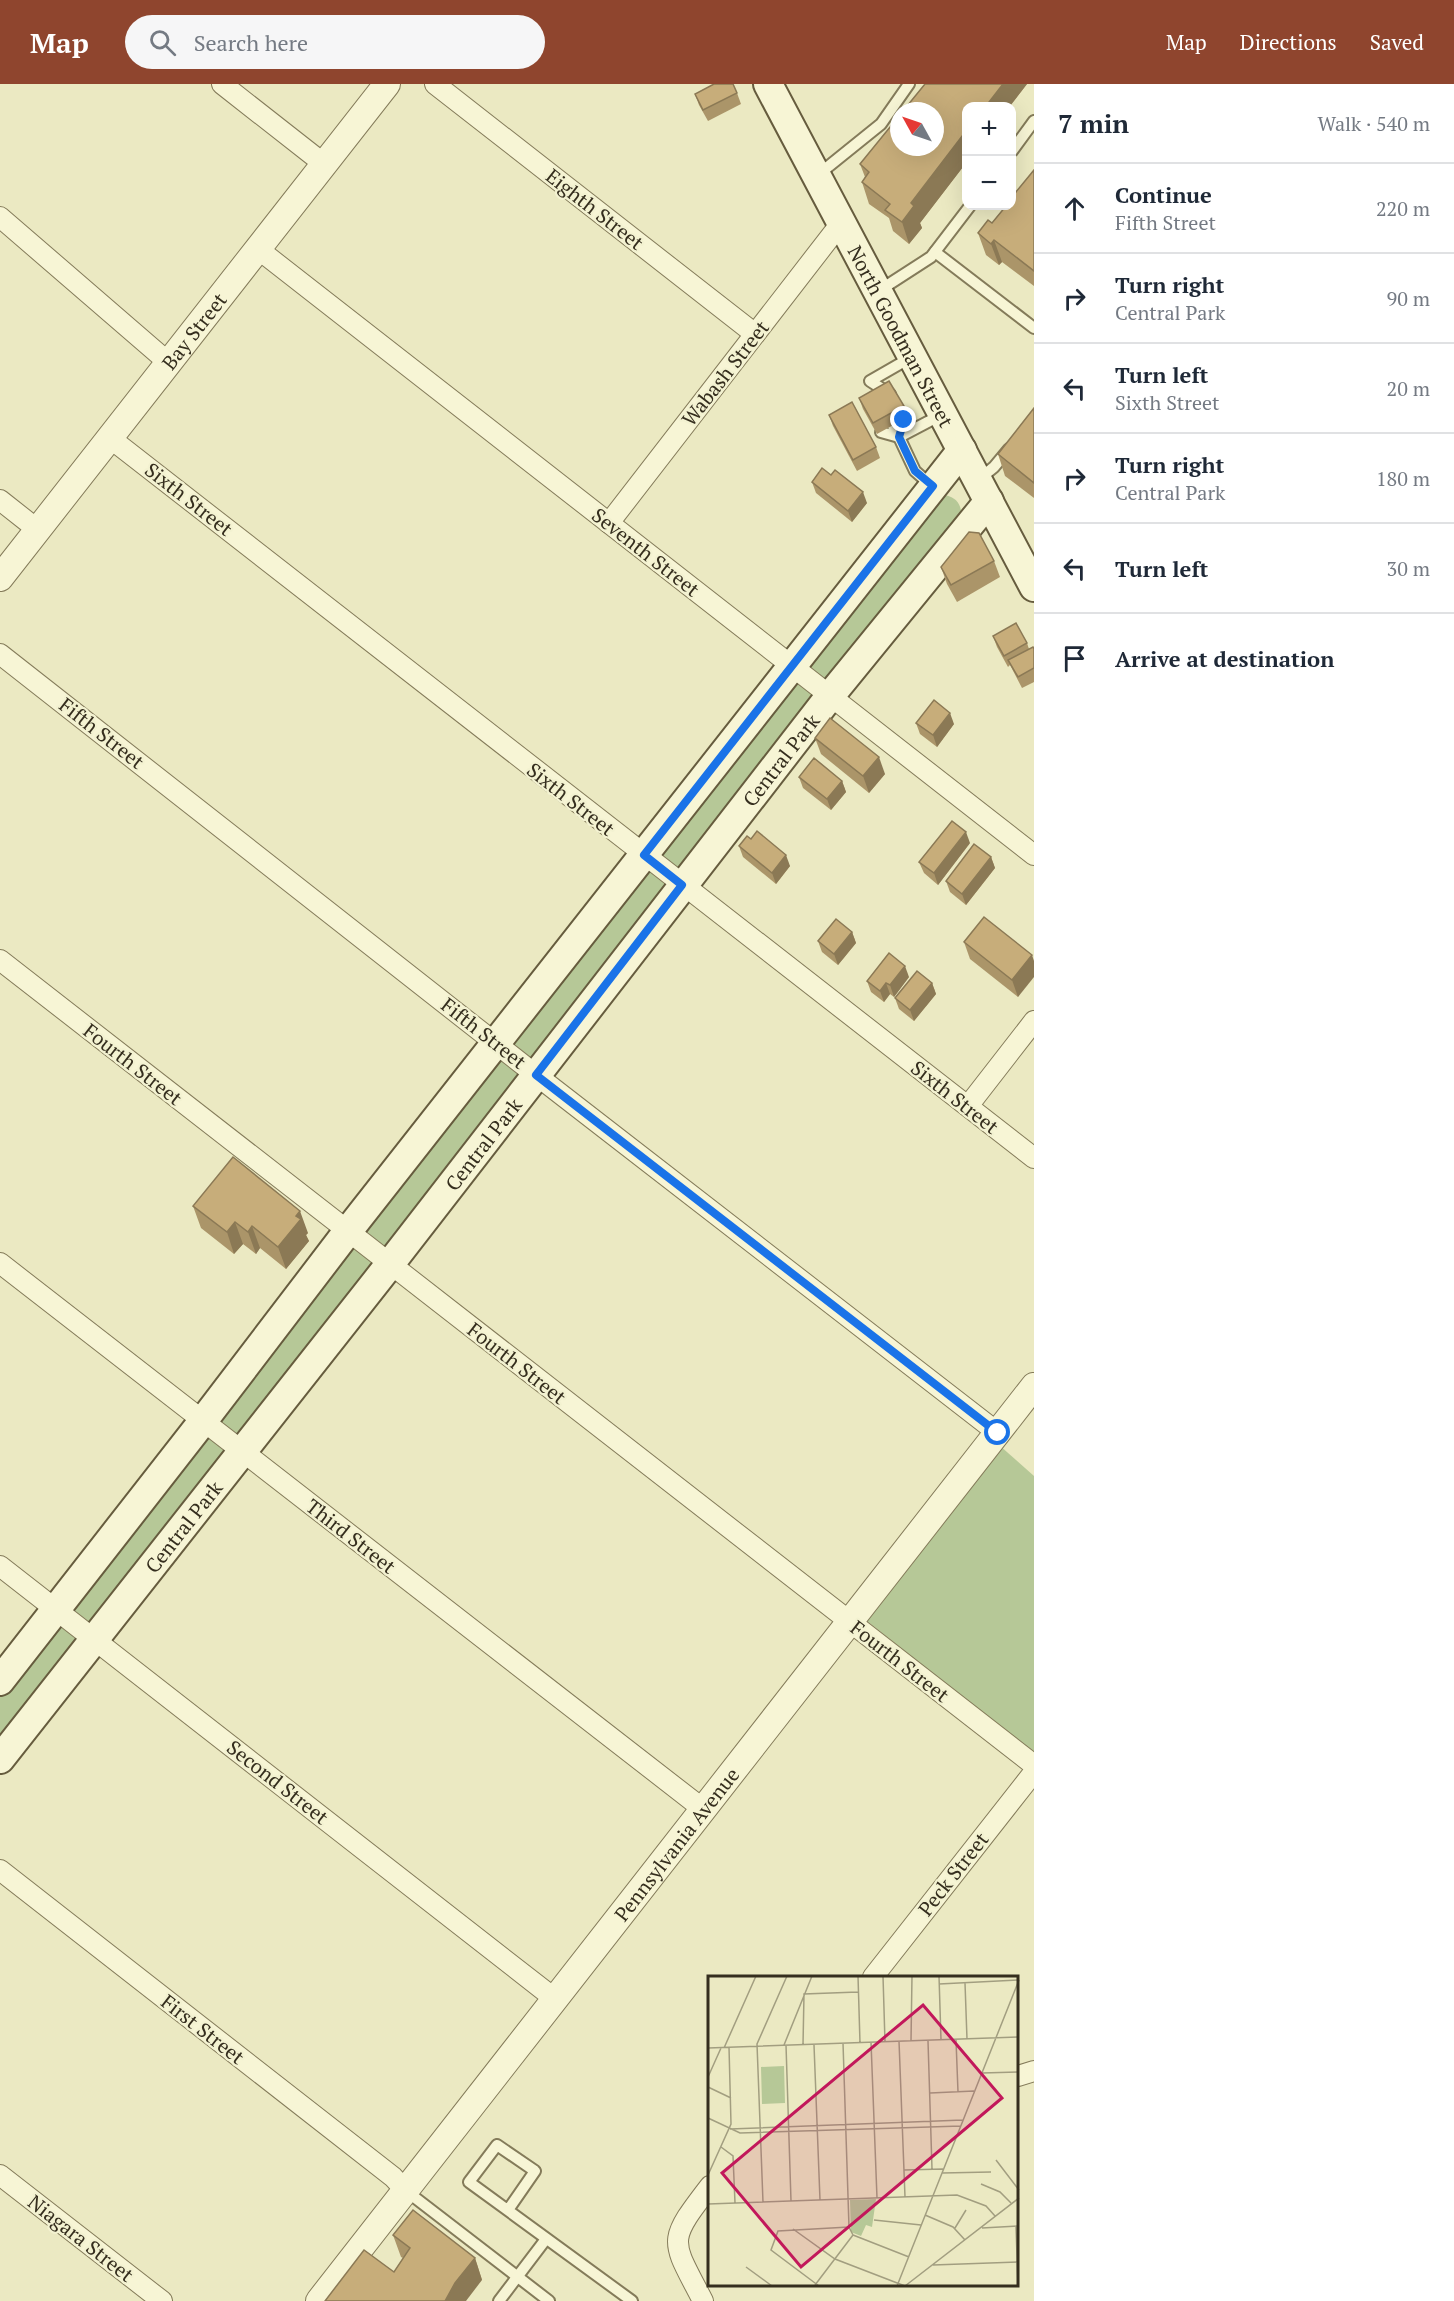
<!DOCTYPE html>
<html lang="en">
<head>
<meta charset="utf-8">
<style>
	body { margin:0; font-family:"PT Serif",serif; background:#f6f6f7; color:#1f2937 }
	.controls { position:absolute; right:18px; top:18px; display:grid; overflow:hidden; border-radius:12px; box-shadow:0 6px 24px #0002 }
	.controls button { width:54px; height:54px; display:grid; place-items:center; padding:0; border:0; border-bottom:2px solid #e0e1e3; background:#fff; color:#1f2937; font:30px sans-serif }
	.compass { position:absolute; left:890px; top:18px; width:54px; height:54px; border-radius:50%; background:#fff; box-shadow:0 6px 24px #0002; rotate:310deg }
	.stop { position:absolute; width:18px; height:18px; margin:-14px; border:4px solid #1a73e8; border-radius:50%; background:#fff }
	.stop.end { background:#1a73e8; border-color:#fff; box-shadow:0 2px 6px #0008 }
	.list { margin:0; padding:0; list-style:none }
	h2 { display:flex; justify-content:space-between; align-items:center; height:78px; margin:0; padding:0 24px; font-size:26px }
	h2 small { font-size:20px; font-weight:400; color:#747a83 }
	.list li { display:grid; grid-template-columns:39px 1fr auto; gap:18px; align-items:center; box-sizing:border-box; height:90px; padding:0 24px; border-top:2px solid #e0e1e3 }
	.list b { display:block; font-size:22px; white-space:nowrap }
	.list p { margin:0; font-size:20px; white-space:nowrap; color:#747a83 }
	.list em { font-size:20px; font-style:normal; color:#747a83 }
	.icon { flex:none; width:33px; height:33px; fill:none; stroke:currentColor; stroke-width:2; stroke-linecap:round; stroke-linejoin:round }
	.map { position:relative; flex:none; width:1034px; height:2217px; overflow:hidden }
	header { display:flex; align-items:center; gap:36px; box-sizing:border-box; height:84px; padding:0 30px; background:#8f452e; color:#fff }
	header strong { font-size:28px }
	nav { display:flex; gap:33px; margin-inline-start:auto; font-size:21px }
	.search { width:420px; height:54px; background:#f6f6f7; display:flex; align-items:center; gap:15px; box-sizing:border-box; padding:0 21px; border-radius:33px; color:#747a83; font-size:22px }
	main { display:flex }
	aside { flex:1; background:#fff }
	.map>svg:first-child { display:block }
</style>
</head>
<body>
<header>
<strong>Map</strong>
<div class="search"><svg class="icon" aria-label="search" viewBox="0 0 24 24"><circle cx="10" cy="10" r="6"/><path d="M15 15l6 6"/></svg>Search here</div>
<nav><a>Map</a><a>Directions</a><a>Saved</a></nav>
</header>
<main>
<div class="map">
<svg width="1034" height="2217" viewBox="0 0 1034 2217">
	<rect width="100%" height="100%" fill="#ebe9c2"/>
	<g fill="#b6c897">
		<path d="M945,411C957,414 960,419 962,431L0,1662V1608Z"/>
		<path d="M999,1361L1034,1392V1670L867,1537V1531Z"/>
	</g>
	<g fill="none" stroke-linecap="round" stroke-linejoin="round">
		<g stroke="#847b5a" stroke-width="14">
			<g id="service">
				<path d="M1012,67L1034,37"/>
				<path d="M819,90L881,40L909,0"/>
				<path d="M935,168L1034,244"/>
				<path d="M880,206L931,173L970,122"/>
				<path d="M890,310L870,297L910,274"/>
				<path d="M904,336L899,353L915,387L932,402"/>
				<path d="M881,348L899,353L893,342"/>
				<path d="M899,353L941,331"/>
				<path d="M978,396L994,383L1009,365"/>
				<path d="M405,2106L549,2217"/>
				<path d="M508,2126L535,2087L497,2061L469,2098L632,2217"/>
				<path d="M499,2217L546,2155"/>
			</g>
		</g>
		<g stroke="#847b5a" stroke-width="22">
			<g id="minor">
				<path d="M222,0L324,80"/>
				<path d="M435,0L755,250"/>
				<path d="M0,133L169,279"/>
				<path d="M258,165L1034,771"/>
				<path d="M110,354L1034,1074"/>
				<path d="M0,416L38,446"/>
				<path d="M609,439L841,139"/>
				<path d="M0,570L536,991L998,1349"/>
				<path d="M0,876L1034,1681"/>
				<path d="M968,1022L1034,937"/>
				<path d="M0,1179L703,1725"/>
				<path d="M0,1482L555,1915"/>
				<path d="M0,1786L393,2093L405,2106"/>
				<path d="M873,1893L1034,1688"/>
				<path d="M1018,1992L1034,1987"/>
				<path d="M0,2091L162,2217"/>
				<path d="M703,2217C671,2155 666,2159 710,2102"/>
			</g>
		</g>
		<g stroke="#847b5a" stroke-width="28">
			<g id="tertiary">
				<path id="s1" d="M0,494L387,0"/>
				<path id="s2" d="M319,2217L1034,1302"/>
			</g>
		</g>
		<g stroke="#665c3e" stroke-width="32">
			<g id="secondary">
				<path id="s3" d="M768,0L1034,503"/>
				<path d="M0,1597L203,1337L348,1147L962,366"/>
				<path id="s4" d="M0,1675L390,1180L830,612L989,417"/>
			</g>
		</g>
		<use href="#service" stroke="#f7f5d5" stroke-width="10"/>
		<use href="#minor" stroke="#f7f5d5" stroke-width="20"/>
		<use href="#tertiary" stroke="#f7f5d5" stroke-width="26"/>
		<use href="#secondary" stroke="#f7f5d5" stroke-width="28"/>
	</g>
	<g fill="#ab9569">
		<path d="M925,0H1027L1010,22H966V79L920,139L922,144L909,160L893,147L889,134L869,120L862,98L865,93L860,80L899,32V63H935V27H903Z"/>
		<path d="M737,9L741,20L708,37L699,21L695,10Z"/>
		<path d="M1034,86V202L1002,178L999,181L986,171L978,149L992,139Z"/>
		<path d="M859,314L904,322L908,333L877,350L863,325Z"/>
		<path d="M1034,324V414L1005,392L998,370Z"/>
		<path d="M829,331L876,363L880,374L857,387L833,342Z"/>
		<path d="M812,398L867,419L852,438L816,409Z"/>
		<path d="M994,477L1000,493L957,518L947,500L941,483Z"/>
		<path d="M993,552L1027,559L1029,565H1034V598L1022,604L1010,581L1008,583L997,563Z"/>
		<path d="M916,639L954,640L937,663L920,650Z"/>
		<path d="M815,654L885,690L869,709L821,670Z"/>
		<path d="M799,693L842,697L846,708L831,726L803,704Z"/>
		<path d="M751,755L790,782L776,800L743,773L739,762Z"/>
		<path d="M970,759L938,801L924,789L919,778Z"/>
		<path d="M991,773L995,784L966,821L950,808L946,797Z"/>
		<path d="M852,848L856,859L838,881L822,868L818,857Z"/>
		<path d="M964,858L1032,871L1018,913L970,875Z"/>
		<path d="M909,893L894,913L890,910L884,918L871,908L867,897Z"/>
		<path d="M932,899L936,910L914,937L899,925L895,914Z"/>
		<path d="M193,1122L308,1149L306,1151L309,1157L286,1185L260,1164L256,1170L243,1160L234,1170L201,1144Z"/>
		<path d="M393,2151L475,2174L482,2196L394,2188L403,2174L401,2173Z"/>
	</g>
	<g fill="#8b7955">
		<path d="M1003,0H1027L1010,22H986Z"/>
		<path d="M966,47V79L920,139L922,144L909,160L902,138L911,119Z"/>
		<path d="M994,156L1002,178L999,181L991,160Z"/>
		<path d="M863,408L867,419L852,438L848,427Z"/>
		<path d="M950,629L954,640L937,663L933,651Z"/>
		<path d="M879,673L885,690L869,709L863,692Z"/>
		<path d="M842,697L846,708L831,726L827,715Z"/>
		<path d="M966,748L970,759L938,801L934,789Z"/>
		<path d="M786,771L790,782L776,800L772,789Z"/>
		<path d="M991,773L995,784L966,821L962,810Z"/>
		<path d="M852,848L856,859L838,881L834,870Z"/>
		<path d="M1032,871L1034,877V893L1018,913L1012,896Z"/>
		<path d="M905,882L909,893L894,913L890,901Z"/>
		<path d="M886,899L890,910L884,918L880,907Z"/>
		<path d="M932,899L936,910L914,937L910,926Z"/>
		<path d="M300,1127L308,1149L306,1151L309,1157L286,1185L278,1163L296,1132Z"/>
		<path d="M235,1138L243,1160L234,1170L227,1148Z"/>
		<path d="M252,1142L260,1164L256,1170L248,1148Z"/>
		<path d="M475,2174L482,2196L466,2217H445L455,2199Z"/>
	</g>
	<g fill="#c7ad7a" stroke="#8b7955" stroke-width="1.5">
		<path d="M714,0H733L737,9L703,26L695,10Z"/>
		<path d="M925,0H1003L986,22H966V47L911,119L914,122L902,138L885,126L890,120L862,98L869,88L860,80L899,32V63H935V27H903Z"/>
		<path d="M1034,86V187L994,156L991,160L978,149L988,136L992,139L1006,122H1011V114Z"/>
		<path d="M889,297L904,322L873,339L859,314Z"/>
		<path d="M852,318L876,363L853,376L829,331Z"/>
		<path d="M1034,324V399L998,370Z"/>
		<path d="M822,384L831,391L835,386L863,408L848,427L812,398Z"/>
		<path d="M969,448L979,449L994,477L951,501L941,483Z"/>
		<path d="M1016,539L1027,559L1004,572L993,552Z"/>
		<path d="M1033,563L1034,565V584L1018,593L1008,576Z"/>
		<path d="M934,616L950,629L933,651L916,639Z"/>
		<path d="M830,634L879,673L863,692L815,654Z"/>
		<path d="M814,674L842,697L827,715L799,693Z"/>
		<path d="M952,737L966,748L934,789L919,778Z"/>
		<path d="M757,747L786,771L772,789L739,762L747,752L751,755Z"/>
		<path d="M974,760L991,773L962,810L946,797Z"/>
		<path d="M984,833L1032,871L1012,896L964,858Z"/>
		<path d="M836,835L852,848L834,870L818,857Z"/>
		<path d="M889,869L905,882L890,901L886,899L880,907L867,897Z"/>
		<path d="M917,887L932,899L910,926L895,914Z"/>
		<path d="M233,1073L300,1127L296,1132L301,1135L278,1163L252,1142L248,1148L235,1138L227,1148L193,1122Z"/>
		<path d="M413,2126L475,2174L455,2199L445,2217H325L364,2166L394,2188L410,2164L393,2151Z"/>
	</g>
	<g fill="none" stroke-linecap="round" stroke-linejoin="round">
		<path stroke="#1a73e8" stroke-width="8" d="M904,336L899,353L915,387L933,402L644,771L682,801L536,991L998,1349"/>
	</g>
	<g text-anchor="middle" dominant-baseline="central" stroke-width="4.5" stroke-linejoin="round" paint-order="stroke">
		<g font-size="20" fill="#352e1e" stroke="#f3f2d1">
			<text transform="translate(595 125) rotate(38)">Eighth Street</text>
			<text stroke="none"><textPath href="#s1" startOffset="314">Bay Street</textPath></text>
			<text stroke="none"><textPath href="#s3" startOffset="285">North Goodman Street</textPath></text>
			<text transform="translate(725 289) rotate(-52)">Wabash Street</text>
			<text transform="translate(189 415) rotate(38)">Sixth Street</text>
			<text transform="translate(646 468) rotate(38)">Seventh Street</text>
			<text transform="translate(102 649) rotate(38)">Fifth Street</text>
			<text stroke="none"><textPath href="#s4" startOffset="1268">Central Park</textPath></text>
			<text transform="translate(571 715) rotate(38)">Sixth Street</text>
			<text transform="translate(484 949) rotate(38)">Fifth Street</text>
			<text transform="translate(133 980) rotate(38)">Fourth Street</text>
			<text transform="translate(955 1013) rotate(38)">Sixth Street</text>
			<text stroke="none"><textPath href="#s4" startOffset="782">Central Park</textPath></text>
			<text transform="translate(517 1279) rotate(38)">Fourth Street</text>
			<text stroke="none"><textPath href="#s4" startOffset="296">Central Park</textPath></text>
			<text transform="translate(351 1452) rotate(38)">Third Street</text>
			<text transform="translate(900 1577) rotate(38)">Fourth Street</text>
			<text transform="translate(278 1698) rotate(38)">Second Street</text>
			<text stroke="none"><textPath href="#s2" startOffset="580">Pennsylvania Avenue</textPath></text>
			<text transform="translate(953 1790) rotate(-52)">Peck Street</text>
			<text transform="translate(203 1945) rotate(38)">First Street</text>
			<text transform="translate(81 2154) rotate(38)">Niagara Street</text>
		</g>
	</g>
	<g transform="translate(708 1892)">
		<rect width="310" height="310" fill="#ebe9c2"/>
		<path d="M76,90L77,127L54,128L53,91ZM168,223L164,251L158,249L153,260L143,256L142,224Z" fill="#b6c897"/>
		<path fill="none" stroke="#a29e80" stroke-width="1.5" d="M150,0L152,67M175,0L177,66M231,0L233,64M257,7L259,63M231,8L311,4M248,64L250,116M191,65L197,221M203,65L204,0M220,65L224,193M163,66L169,222M135,67L141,251L145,259M76,69L104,0M78,69L83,225M95,69L96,18L150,16M106,69L112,224M0,72L311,61M16,72L48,0M274,97L311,96M0,101L13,72M0,111L23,122M222,117L266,115M0,142L32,157L253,150M22,153L255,144M13,171L25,180L27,227M288,184L311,214M196,194L235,193M234,197L283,196M0,199L23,148L21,71M273,208L292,216L303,227M55,226L49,68L79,0M0,228L249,219L278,230L287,240M217,239L245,251L257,264M166,244L213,249M308,251L310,310M247,252L258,234M274,252L311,250M85,253L127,283L197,310M145,259L201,281M225,289L311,286M38,291L64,310M107,309L145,259M111,310L63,274L70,255L141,251M189,310L311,4M197,310L311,222"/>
		<path fill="#c2185b" fill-opacity="0.15" stroke="#c2185b" stroke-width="3" d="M215,29L294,122L93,291L14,197Z"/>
		<rect width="310" height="310" fill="none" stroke="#352e1e" stroke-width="3"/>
	</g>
</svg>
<div class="controls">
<button>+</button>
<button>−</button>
</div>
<svg class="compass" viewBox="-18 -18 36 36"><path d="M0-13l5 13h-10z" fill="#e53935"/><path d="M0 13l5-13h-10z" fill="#747a83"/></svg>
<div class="stop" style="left:998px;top:1349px"></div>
<div class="stop end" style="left:904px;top:336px"></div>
</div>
<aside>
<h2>7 min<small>Walk · 540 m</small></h2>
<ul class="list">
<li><svg class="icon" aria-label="ahead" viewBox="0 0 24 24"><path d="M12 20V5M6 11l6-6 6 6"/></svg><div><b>Continue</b><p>Fifth Street</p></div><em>220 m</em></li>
<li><svg class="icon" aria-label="right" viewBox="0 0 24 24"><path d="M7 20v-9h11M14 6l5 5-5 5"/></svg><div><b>Turn right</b><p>Central Park</p></div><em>90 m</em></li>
<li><svg class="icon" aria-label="left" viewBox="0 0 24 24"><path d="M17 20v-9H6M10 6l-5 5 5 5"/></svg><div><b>Turn left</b><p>Sixth Street</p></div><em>20 m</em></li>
<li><svg class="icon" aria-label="right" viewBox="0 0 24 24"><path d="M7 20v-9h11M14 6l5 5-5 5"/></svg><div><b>Turn right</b><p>Central Park</p></div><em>180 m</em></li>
<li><svg class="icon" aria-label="left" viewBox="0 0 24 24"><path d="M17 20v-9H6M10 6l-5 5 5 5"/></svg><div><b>Turn left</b></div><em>30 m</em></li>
<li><svg class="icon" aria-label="arrive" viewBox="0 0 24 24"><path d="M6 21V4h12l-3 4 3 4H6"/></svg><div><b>Arrive at destination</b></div></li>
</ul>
</aside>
</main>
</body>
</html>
